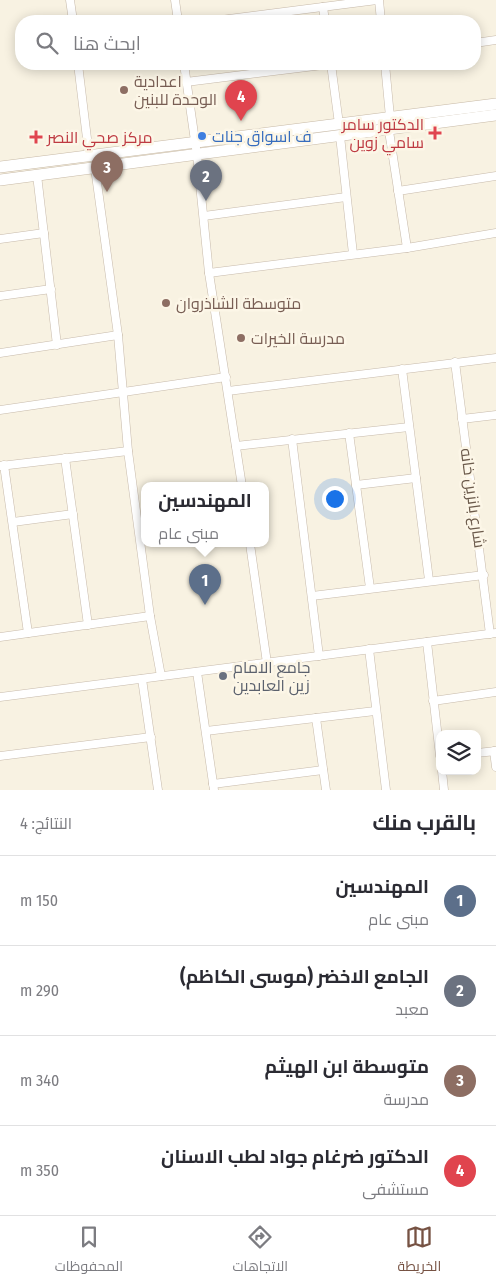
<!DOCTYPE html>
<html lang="ar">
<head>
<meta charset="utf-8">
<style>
	body { margin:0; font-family:"Fira Sans Condensed",Cairo,sans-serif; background:#f2f2f3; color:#2b2b33; direction:rtl }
	.controls { position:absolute; right:15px; bottom:15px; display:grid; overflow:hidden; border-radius:10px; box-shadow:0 2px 12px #0003 }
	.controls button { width:45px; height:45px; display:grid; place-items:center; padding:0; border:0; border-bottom:1px solid #e1e1e2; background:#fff; color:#2b2b33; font:25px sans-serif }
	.you { position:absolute; left:334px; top:498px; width:18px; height:18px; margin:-12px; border:4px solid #fff; border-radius:50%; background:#1a73e8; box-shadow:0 0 0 8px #1a73e833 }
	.badge { display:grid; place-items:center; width:32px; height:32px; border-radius:50%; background:#765243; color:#fff; font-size:16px; font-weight:700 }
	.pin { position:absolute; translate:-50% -41px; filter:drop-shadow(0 1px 2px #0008) }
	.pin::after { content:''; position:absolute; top:26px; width:18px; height:15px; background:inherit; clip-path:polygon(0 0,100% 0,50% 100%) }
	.popup { position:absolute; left:141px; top:482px; width:128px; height:65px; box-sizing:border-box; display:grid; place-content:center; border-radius:10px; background:#fff; filter:drop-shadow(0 1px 4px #0005); font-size:16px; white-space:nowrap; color:#7c7c81 }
	.popup b { font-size:19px; color:#2b2b33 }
	.popup::after { content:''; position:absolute; left:50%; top:100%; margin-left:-10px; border:10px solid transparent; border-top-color:#fff }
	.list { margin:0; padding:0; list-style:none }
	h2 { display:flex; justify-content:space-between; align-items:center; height:65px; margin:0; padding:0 20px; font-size:21px }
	h2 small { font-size:16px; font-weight:400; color:#7c7c81 }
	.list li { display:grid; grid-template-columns:32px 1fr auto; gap:15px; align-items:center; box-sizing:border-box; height:90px; padding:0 20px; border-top:1px solid #e1e1e2 }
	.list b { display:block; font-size:19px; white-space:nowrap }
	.list p { margin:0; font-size:16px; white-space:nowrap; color:#7c7c81 }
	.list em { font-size:16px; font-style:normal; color:#7c7c81 }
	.icon { flex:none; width:28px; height:28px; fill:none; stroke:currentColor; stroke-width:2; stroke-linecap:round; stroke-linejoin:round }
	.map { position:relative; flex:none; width:496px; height:790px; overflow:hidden; direction:ltr }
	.search { position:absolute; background:#fff; box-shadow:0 2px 12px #0003; left:15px; right:15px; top:15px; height:55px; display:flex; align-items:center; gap:12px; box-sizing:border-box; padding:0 18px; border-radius:20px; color:#7c7c81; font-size:19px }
	.sheet { height:425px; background:#fff }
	nav { display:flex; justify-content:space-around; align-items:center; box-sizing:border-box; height:70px; border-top:1px solid #e1e1e2; background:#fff; font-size:14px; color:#7c7c81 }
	nav a { display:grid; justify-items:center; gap:2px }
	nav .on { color:#765243 }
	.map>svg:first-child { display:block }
</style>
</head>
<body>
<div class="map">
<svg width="496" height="790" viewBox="0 0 496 790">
	<rect width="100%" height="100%" fill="#f8f2e2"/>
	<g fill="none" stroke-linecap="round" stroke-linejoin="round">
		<g stroke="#c7baab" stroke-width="9">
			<g id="street">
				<path d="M70,0L73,21"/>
				<path d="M175,0L178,21"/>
				<path d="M379,0L381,21"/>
				<path d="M323,7L325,21"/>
				<path d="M213,21L377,0"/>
				<path d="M475,43L496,40"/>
				<path d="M78,64L89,155"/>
				<path d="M184,64L197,155L209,273L242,486"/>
				<path d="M331,64L339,124"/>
				<path d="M385,64L390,117"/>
				<path d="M186,82L331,64"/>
				<path d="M389,131L407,248"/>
				<path d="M340,136L353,254"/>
				<path d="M95,168L118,335L128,451L150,616L161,676"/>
				<path d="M37,175L57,345"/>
				<path d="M398,191L496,176"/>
				<path d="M204,216L346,197"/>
				<path d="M0,239L44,233"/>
				<path d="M209,273L407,248L496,233"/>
				<path d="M0,296L51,289"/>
				<path d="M0,353L118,335"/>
				<path d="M455,362L490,634"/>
				<path d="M402,369L429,580"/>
				<path d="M228,391L496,358"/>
				<path d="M0,410L226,377"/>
				<path d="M462,419L496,415"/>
				<path d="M349,433L370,588"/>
				<path d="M292,439L319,656"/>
				<path d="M236,446L409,427"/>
				<path d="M65,458L88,625"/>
				<path d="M4,465L28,633"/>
				<path d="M0,466L128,451"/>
				<path d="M356,485L416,478"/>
				<path d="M13,522L73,514"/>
				<path d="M250,544L267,663"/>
				<path d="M312,596L484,575"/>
				<path d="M0,637L150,616"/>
				<path d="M427,642L440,756"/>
				<path d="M369,649L386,790"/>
				<path d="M197,672L214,790"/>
				<path d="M142,679L158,790"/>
				<path d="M0,697L496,633"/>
				<path d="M433,701L496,692"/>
				<path d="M316,718L326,790"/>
				<path d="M206,731L375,711"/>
				<path d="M494,751L496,767"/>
				<path d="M477,753L496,751"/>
				<path d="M0,756L151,737"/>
				<path d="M442,771L444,790"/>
				<path d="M213,784L323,770"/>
			</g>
		</g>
		<g stroke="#c7b9a6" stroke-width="12">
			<g id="secondary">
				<path d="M0,167L496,104"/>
				<path d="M0,180L496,115"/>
			</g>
		</g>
		<use href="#street" stroke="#fff" stroke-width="8"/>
		<use href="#secondary" stroke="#fff" stroke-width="11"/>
	</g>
	<g fill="#8d6e63" stroke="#fcf6e7" stroke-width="2">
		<circle cx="124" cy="90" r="5"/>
		<circle cx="166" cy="303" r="5"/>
		<circle cx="241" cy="338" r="5"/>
	</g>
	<g fill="#e0444e" stroke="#fcf6e7" stroke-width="2">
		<path d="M432.5 125.5h5v5h5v5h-5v5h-5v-5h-5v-5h5z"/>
		<path d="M33.5 129.5h5v5h5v5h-5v5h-5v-5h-5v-5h5z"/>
	</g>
	<circle fill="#3f7fe0" stroke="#fcf6e7" stroke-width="2" cx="202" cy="136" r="5"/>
	<circle fill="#6b7280" stroke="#fcf6e7" stroke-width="2" cx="223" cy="676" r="5"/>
	<g text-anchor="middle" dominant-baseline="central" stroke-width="5" stroke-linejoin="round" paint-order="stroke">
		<g font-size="16" fill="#785e54" stroke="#fcf6e7" text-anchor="start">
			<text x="134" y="81">اعدادية<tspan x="134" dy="18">الوحدة للبنين</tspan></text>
			<text x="176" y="303">متوسطة الشاذروان</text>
			<text x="251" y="338">مدرسة الخيرات</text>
		</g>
		<g font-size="16" fill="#be3a42" stroke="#fcf6e7" text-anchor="end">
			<text x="424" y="124">الدكتور سامر<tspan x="424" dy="18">سامي زوين</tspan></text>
			<text x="47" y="137" text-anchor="start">مركز صحي النصر</text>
		</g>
		<g font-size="16" fill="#366cbe" stroke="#fcf6e7" text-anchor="start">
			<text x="212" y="136">ف اسواق جنات</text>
		</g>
		<g font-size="16" fill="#6c5b4c" stroke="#fcf6e7">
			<text transform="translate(473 498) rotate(82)">شارع بانزين خانه</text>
		</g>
		<g font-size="16" fill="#5b616d" stroke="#fcf6e7" text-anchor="start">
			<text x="233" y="667">جامع الامام<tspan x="233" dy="18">زين العابدين</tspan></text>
		</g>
	</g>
</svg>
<div class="controls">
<button><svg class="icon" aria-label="layers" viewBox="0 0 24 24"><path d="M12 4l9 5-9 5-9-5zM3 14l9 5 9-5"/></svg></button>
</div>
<div class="you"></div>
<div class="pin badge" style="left:205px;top:605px;background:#5c6f8a">1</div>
<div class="popup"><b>المهندسين</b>مبنى عام</div>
<div class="pin badge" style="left:206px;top:201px;background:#6b7280">2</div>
<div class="pin badge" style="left:107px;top:192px;background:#8d6e63">3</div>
<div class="pin badge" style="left:241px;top:121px;background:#e0444e">4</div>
<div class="search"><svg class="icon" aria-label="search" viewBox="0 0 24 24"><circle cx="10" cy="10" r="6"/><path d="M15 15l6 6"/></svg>ابحث هنا</div>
</div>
<section class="sheet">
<h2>بالقرب منك<small>النتائج: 4</small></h2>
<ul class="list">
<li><span class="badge" style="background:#5c6f8a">1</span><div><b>المهندسين</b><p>مبنى عام</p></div><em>150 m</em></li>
<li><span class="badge" style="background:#6b7280">2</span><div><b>الجامع الاخضر (موسى الكاظم)</b><p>معبد</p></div><em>290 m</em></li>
<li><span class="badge" style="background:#8d6e63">3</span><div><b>متوسطة ابن الهيثم</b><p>مدرسة</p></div><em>340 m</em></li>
<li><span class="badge" style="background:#e0444e">4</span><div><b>الدكتور ضرغام جواد لطب الاسنان</b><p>مستشفى</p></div><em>350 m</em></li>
</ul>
</section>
<nav>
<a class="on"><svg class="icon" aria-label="map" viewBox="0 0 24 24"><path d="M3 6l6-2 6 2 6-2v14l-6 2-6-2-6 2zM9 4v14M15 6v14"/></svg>الخريطة</a>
<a><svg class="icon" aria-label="directions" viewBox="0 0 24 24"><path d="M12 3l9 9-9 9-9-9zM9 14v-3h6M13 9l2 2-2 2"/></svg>الاتجاهات</a>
<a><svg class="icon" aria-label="saved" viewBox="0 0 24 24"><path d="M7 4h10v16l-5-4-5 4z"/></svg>المحفوظات</a>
</nav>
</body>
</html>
